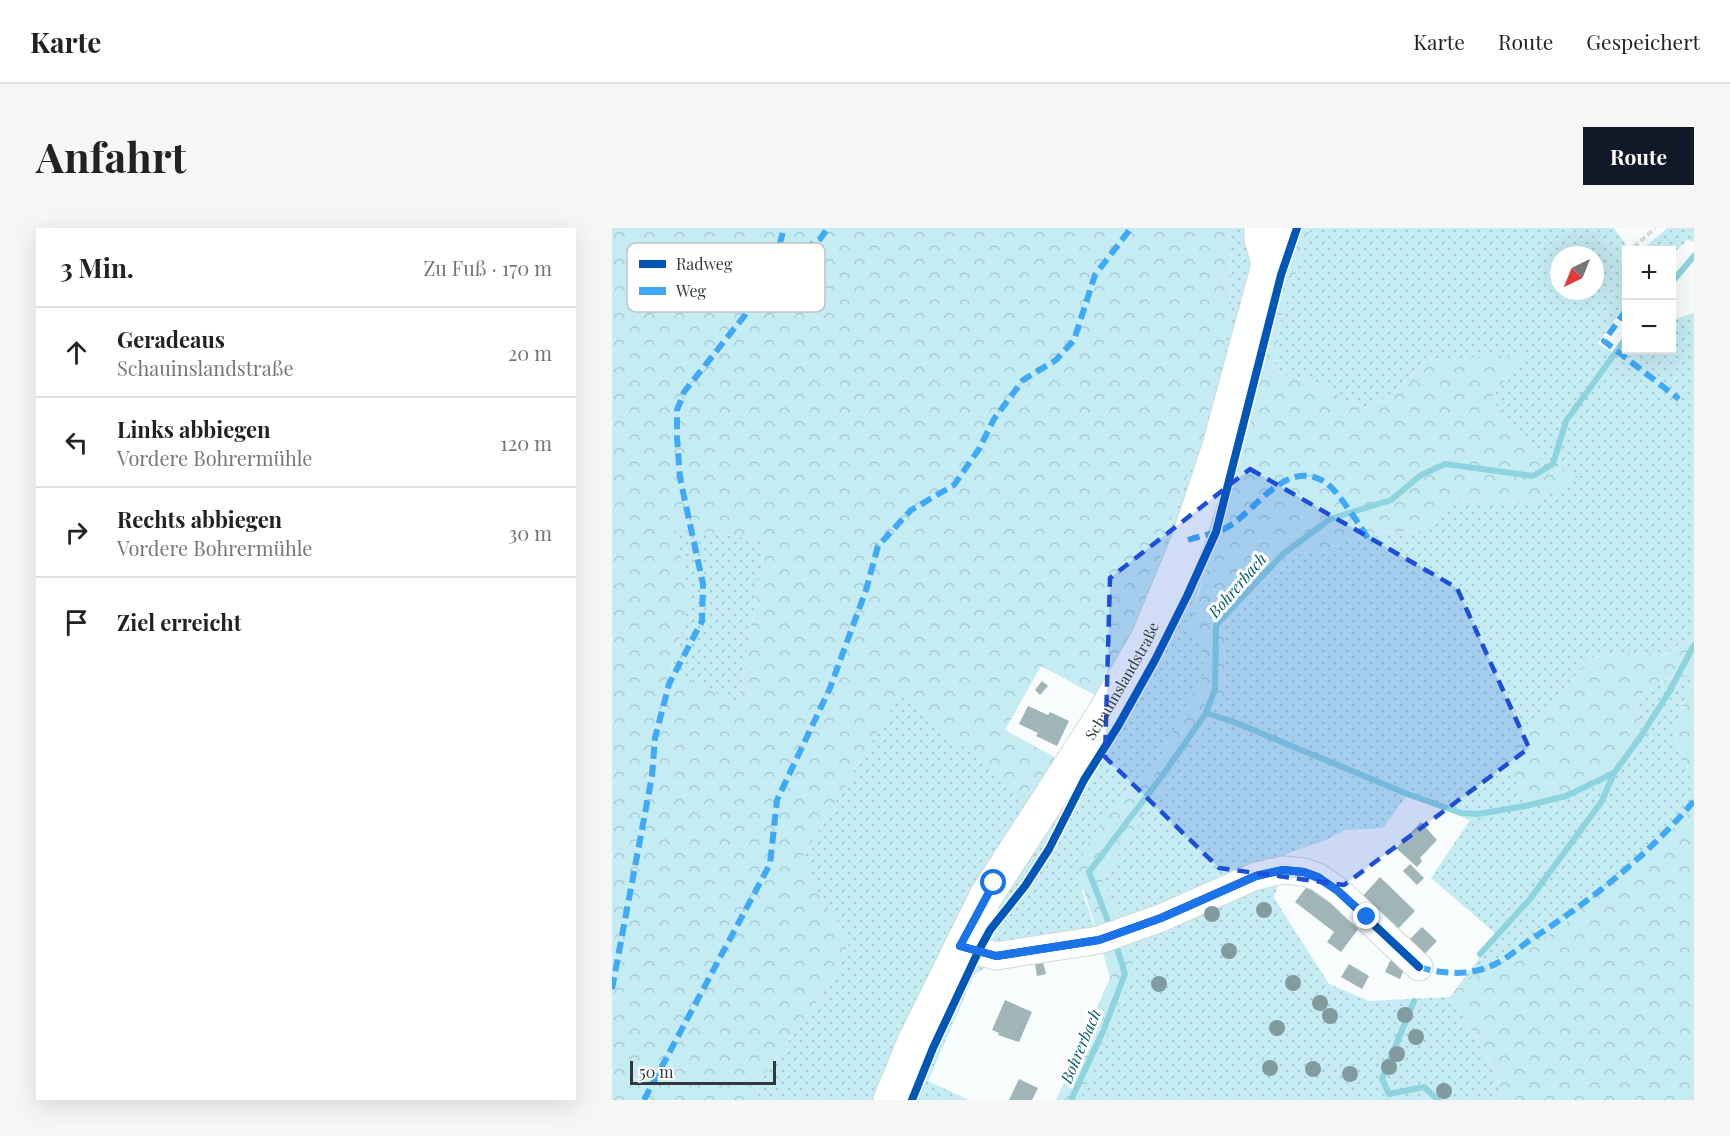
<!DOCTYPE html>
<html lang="de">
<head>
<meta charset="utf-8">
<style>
	body { margin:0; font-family:"Playfair Display",serif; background:#f6f6f6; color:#222 }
	.controls { position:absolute; right:18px; top:18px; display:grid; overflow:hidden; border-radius:0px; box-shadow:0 6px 24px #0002 }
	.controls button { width:54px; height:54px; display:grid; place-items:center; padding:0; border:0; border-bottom:2px solid #e0e0e0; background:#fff; color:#222; font:30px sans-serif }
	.compass { position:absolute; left:938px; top:18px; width:54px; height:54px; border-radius:50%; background:#fff; box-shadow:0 6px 24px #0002; rotate:223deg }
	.scale { position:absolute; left:18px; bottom:15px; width:146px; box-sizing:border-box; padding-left:6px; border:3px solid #31393a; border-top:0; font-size:16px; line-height:21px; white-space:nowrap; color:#31393a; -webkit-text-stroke:4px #fff; paint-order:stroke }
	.stop { position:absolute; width:18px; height:18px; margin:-14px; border:4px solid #1a73e8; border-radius:50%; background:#fff }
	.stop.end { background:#1a73e8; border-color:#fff; box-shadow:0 2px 6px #0008 }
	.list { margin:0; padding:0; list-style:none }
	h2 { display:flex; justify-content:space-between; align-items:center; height:78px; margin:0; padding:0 24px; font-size:26px }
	h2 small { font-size:20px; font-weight:400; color:#767676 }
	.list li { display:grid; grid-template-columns:39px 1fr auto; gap:18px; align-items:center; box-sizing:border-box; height:90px; padding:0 24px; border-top:2px solid #e0e0e0 }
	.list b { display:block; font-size:22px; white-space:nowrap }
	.list p { margin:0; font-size:20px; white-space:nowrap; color:#767676 }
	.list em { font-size:20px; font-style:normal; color:#767676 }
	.icon { flex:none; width:33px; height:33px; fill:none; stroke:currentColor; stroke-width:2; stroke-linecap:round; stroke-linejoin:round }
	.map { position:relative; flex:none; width:1082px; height:872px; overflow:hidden; border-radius:0px }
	header { display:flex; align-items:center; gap:36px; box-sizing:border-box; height:84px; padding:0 30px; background:#fff; border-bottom:2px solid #e0e0e0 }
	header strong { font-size:28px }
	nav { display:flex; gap:33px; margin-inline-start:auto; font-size:21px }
	.intro { display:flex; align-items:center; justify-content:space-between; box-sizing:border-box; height:144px; padding:0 36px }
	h1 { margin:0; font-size:42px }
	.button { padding:15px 27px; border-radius:0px; background:#111827; color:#fff; font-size:21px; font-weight:700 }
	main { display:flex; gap:36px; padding:0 36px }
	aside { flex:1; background:#fff; border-radius:0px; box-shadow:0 6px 24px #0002 }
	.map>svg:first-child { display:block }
</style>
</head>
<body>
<header>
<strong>Karte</strong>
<nav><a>Karte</a><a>Route</a><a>Gespeichert</a></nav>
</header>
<div class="intro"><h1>Anfahrt</h1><a class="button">Route</a></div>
<main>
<aside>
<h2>3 Min.<small>Zu Fuß · 170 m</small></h2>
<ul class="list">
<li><svg class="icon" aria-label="ahead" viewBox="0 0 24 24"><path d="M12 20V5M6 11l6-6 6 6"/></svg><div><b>Geradeaus</b><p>Schauinslandstraße</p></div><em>20 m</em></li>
<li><svg class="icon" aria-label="left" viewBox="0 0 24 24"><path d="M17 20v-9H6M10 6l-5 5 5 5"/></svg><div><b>Links abbiegen</b><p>Vordere Bohrermühle</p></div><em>120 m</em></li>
<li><svg class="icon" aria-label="right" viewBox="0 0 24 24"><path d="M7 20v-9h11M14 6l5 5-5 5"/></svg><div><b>Rechts abbiegen</b><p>Vordere Bohrermühle</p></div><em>30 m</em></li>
<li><svg class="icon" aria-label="arrive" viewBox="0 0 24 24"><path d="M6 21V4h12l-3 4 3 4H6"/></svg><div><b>Ziel erreicht</b></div></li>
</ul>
</aside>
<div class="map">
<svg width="1082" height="872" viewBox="0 0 1082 872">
	<defs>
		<pattern id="grass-dots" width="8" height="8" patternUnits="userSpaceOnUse" patternTransform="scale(1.5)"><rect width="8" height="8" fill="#c5ecf3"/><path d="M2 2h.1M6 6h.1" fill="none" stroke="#aacbd1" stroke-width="1.8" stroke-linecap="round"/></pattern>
		<pattern id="forest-crowns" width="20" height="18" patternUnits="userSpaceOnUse" patternTransform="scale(1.5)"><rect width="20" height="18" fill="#c5ecf3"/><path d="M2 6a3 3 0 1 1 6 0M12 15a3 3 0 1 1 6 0" fill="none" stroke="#aacbd1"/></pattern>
	</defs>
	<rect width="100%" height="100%" fill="#f8fcfd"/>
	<g fill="url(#grass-dots)" fill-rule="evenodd">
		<path d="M618,0H688L671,49L625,251L584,370L591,418L592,446L545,535L507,572L470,663L490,721L379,736L362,747L316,853L357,872H133L220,754L238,713L206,664L191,629L288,466L419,573L488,470L544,353L553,307L584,228L619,82Z"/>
		<path d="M699,0H1002L1013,15L1016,22L1014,76L986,115L1011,132L1018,122H1060V92L1080,85L1082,86V407L1053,427L1024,425L980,429L875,550L899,543L1029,493L1023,476L1031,465L1063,447H1082L1063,500L1064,515L1082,553V578L1042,620L946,701L878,744L852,750L885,707L819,650L858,592L795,567L771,600L733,602L714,612L674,626L662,670L717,756L757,773L838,769C854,795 888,842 890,872H468L512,696L490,653L541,571L562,545L612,468L613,397L689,324L707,326L748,306L808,303L839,273L924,275L965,248L932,237L879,171L911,127L814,132L779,167L755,180L737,174L712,158L662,143L669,90ZM947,27H983V63H947Z"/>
		<path d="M1055,0H1082V14L1075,12L1060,27V22H1035L1032,20Z"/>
		<path d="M64,301L154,312L126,475L58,444L78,371Z"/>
	</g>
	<g fill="url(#forest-crowns)" fill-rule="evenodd">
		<path d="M0,0H618L619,82L611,132L584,228L553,307L544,353L488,470L429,438L393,502L448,532L419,574L288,467L191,629L206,664L238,713L220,754L133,872H0ZM64,301L154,312L126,475L58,443L78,371Z"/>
		<path d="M688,0H699L669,90L662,143L712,158L737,174L755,180L779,167L814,132L912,126L879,171L932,237L966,248L924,275L840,273L808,303L748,306L707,326L689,324L613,397L612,468L562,545L541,571L490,653L512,696L486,707L466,644L473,619L507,572L545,535L592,446L591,418L577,398L604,308L625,251L671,49Z"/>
		<path d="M1082,407V447H1062L1031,465L1023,476L1029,493L1028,502L992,553L917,578L899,543L874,551L980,429L1024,425L1053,427Z"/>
		<path d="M1082,448V553L1064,515L1063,500Z"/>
		<path d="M1082,578V872H890C889,842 854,795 838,769L852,750L878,744L946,701L1042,620Z"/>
		<path d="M516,710L520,747L468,872H444L498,750L490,721Z"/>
	</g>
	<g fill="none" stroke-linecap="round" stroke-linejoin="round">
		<g stroke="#8ed4df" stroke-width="6">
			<path d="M1060,54L1082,28"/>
			<path d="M594,485L622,494L798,567L849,585L866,586L913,578L954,568L1002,545L1031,505L1057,464L1082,417"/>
			<path d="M499,701L477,644L550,548L594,485L603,461L604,397L671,326L718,291L779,272L809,247L833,236L921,248L941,236L954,193L1014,110"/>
			<path d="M868,726L918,671L990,573L1002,545"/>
			<path d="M802,773L770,851L777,866L812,859L826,872"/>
			<path d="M459,872L492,801L513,746L503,714"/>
		</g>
	</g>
	<g fill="#9fb5b8">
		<path d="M430,453L436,458L428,467L423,462Z"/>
		<path d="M416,478L436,487L438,484L457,493L445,518L424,508L426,505L407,496Z"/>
		<path d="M809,594L825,612L808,630L810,633L805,639L784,620Z"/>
		<path d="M798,636L812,650L805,657L791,643Z"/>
		<path d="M768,649L803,683L783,704L748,671Z"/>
		<path d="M700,652L753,692L729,724L715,714L722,704L683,674Z"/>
		<path d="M810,699L825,713L808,731L793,716Z"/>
		<path d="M779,731L794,737L788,751L773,744Z"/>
		<path d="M431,734L434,746L425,748L423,736Z"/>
		<path d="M737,736L757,748L750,761L729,749Z"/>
		<path d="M393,772L420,784L407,814L386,807L387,805L380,802Z"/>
		<path d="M407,851L426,860L420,872H397Z"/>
	</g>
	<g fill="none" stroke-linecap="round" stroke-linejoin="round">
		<g stroke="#d3d8d9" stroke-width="29">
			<g id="minor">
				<path d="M646,0V11L654,39"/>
				<path d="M348,718L384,728L487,712L549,690L644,648L671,642L692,644L706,649L726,663L807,739"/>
			</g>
		</g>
		<g stroke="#d3d8d9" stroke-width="35">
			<g id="major">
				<path id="s1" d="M278,872L302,814L374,668L491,487L535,411L576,312L607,218L666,0"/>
			</g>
		</g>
		<path stroke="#d9dbdb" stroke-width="4" stroke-dasharray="6 3" stroke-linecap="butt" d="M1022,19L1043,0"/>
		<use href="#minor" stroke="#feffff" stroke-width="27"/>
		<use href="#major" stroke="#feffff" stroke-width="33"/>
		<g stroke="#3fa9f5" stroke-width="6" stroke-dasharray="12 6" stroke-linecap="butt">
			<path d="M1022,19V22"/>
			<path d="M161,41L208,11L216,0"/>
			<path d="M1014,82L992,113L1067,171"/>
			<path d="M576,312C588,308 601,306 612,301C643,286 672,229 713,254C725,261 749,300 758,313"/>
			<path d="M807,739C829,746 857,748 879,738C894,732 908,719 921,710C980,672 1036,627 1082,573"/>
			<path d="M0,761L40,548L43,510L57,456L90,393L91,356L68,250L65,210V182L72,164L133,87L161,41L172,0"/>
			<path d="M32,872L158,636L165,572L218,460L254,362L266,318L299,282L342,257L367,221L382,191L411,152L444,132L462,112L483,47L519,0"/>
		</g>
		<g stroke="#fff" stroke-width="11">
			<g id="cycleway">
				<path d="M348,718L384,728L487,712L549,690L644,648L671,642L692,644L706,649L726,663L807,739"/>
				<path d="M300,872L321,820L366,724L378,702L413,658L437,621L472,552L506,498L543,432L575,368L604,304L669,47L685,0"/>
			</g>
		</g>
		<use href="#cycleway" stroke="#0057b8" stroke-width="8"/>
	</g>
	<g fill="#819b9f">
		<circle cx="652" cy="682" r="8"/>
		<circle cx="600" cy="686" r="8"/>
		<circle cx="617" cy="723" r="8"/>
		<circle cx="681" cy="755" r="8"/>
		<circle cx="547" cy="756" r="8"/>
		<circle cx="708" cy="775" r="8"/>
		<circle cx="793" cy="787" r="8"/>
		<circle cx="718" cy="788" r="8"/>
		<circle cx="665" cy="800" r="8"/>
		<circle cx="804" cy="809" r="8"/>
		<circle cx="785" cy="826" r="8"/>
		<circle cx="777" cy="839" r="8"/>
		<circle cx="658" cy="840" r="8"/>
		<circle cx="701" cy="841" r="8"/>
		<circle cx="738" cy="846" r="8"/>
		<circle cx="832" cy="863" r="8"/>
	</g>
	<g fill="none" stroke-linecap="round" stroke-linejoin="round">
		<path stroke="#1a73e8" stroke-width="8" d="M382,655L348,718L384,728L487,712L549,690L644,648L671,642L692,644L706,650L726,663L755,689"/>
	</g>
	<path fill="#1d4ed8" fill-opacity="0.2" stroke="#1d4ed8" stroke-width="4.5" stroke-dasharray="12 8" stroke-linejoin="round" d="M638,241L845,360L917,520L732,657L607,640L493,529L498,350Z"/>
	<g text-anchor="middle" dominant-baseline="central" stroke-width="6" stroke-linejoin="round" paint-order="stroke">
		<g font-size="15" fill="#31393a" stroke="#fff">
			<text stroke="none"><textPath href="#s1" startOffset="480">Schauinslandstraße</textPath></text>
		</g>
		<g font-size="16" font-style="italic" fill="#045e69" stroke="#fff">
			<text transform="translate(625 357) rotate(-49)">Bohrerbach</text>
			<text transform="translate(468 818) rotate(-67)">Bohrerbach</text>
		</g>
	</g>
	<rect x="15" y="15" width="198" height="69" rx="9" fill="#fff" stroke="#c1c4c4" stroke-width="1.5"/>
	<rect x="27" y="32" width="27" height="8" fill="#0057b8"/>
	<rect x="27" y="59" width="27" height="8" fill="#3fa9f5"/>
	<g font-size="16" fill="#31393a">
		<text x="64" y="42">Radweg</text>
		<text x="64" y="69">Weg</text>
	</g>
</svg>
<div class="controls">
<button>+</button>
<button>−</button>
</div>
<svg class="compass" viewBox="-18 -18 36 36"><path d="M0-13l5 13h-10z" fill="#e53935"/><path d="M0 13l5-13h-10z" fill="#767676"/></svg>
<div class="scale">50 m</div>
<div class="stop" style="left:382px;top:655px"></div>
<div class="stop end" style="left:755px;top:689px"></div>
</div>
</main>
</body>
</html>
